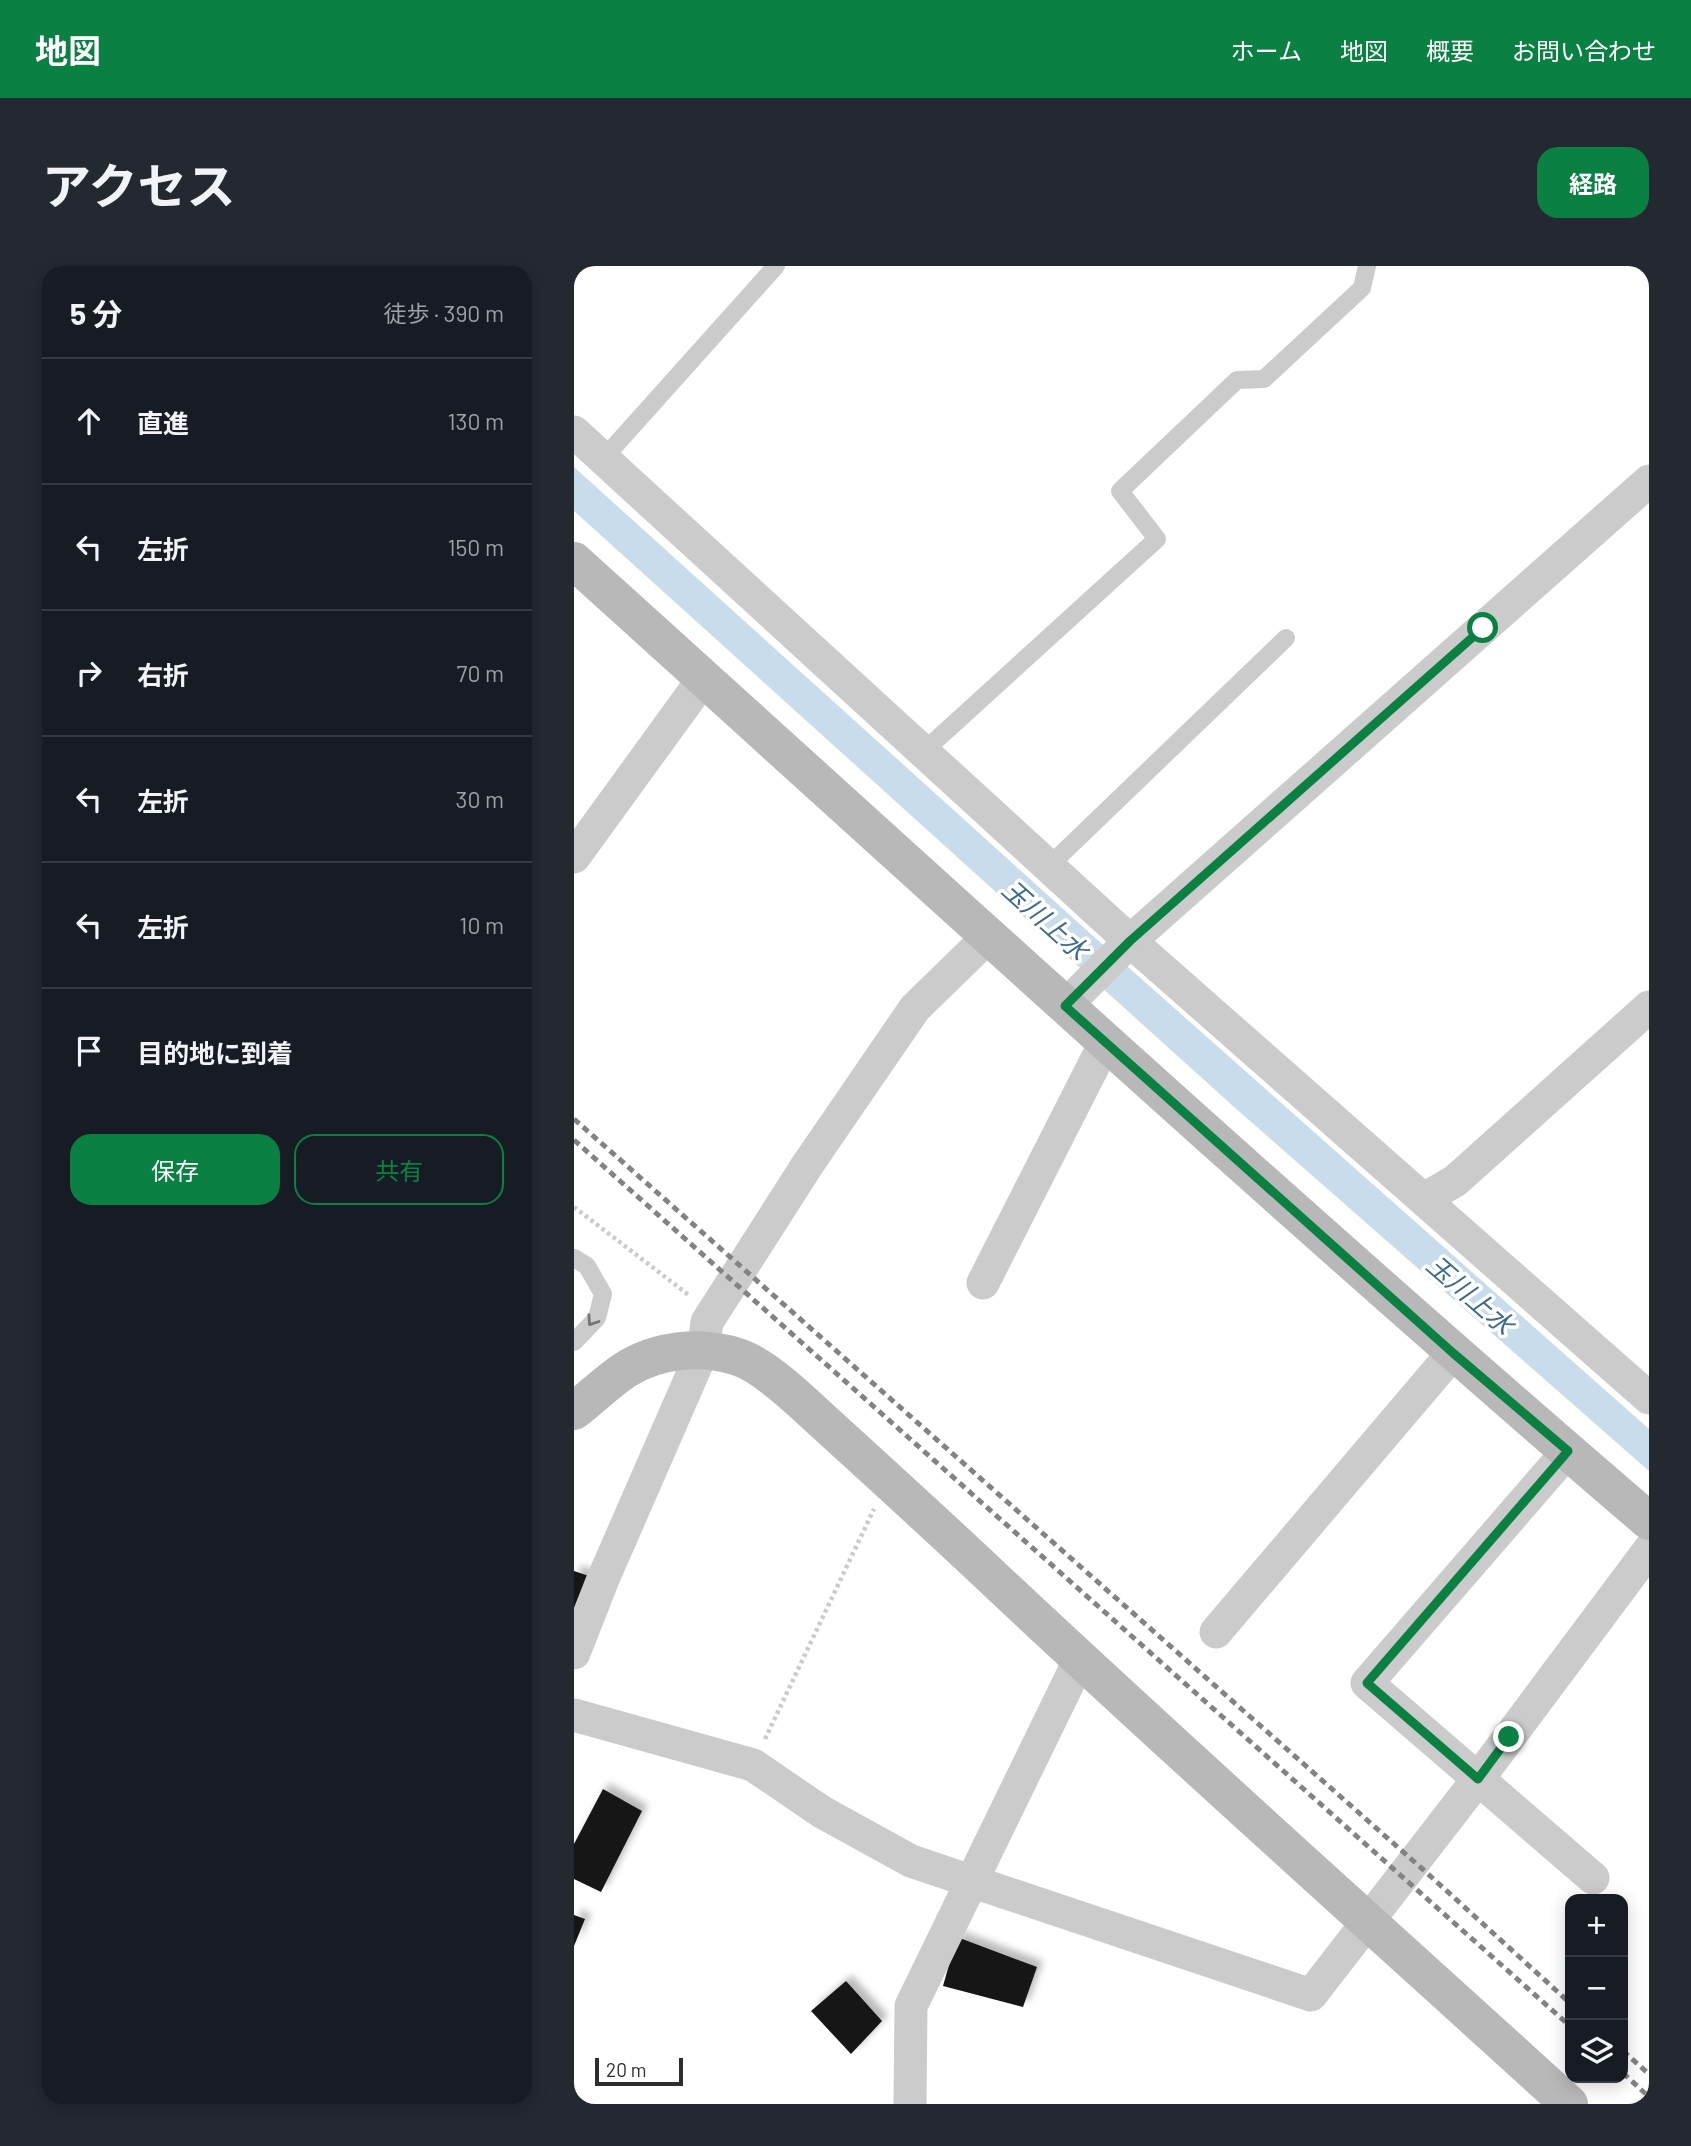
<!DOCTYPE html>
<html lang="ja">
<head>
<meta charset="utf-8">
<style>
	body { margin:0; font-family:Barlow,"Noto Sans JP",sans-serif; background:#242831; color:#f1f3f6 }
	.controls { position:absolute; right:21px; bottom:21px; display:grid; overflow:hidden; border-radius:14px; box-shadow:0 4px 18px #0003 }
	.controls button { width:63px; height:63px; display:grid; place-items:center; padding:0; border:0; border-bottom:2px solid #363941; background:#171b24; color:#f1f3f6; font:35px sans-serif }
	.scale { position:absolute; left:21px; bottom:18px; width:88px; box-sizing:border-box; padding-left:7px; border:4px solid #2e2e2e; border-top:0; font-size:19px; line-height:24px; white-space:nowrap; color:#2e2e2e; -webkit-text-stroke:5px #fff; paint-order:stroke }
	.stop { position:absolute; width:21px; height:21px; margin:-16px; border:5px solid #0b8043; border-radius:50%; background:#fff }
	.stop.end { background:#0b8043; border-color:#fff; box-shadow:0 2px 7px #0008 }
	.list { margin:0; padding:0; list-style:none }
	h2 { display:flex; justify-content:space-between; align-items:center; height:91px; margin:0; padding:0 28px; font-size:30px }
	h2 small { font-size:23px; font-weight:400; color:#9ea1a6 }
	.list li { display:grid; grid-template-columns:46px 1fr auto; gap:21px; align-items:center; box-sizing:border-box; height:126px; padding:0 28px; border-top:2px solid #363941 }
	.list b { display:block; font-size:26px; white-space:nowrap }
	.list em { font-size:23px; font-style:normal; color:#9ea1a6 }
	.actions { display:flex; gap:14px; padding:21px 28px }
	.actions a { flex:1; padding:16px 0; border:2px solid #0b8043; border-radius:21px; text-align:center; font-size:24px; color:#0b8043 }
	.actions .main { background:#0b8043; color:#fff }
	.icon { flex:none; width:38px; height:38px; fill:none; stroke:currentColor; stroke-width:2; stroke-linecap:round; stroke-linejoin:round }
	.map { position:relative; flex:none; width:1075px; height:1838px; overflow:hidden; border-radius:21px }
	header { display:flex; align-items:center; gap:42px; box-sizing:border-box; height:98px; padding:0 35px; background:#0b8043; color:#fff }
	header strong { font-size:33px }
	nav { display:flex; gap:38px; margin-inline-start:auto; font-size:24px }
	.intro { display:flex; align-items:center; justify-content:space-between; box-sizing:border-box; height:168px; padding:0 42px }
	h1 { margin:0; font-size:49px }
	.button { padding:18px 32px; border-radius:21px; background:#0b8043; color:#fff; font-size:24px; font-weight:700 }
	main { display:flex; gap:42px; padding:0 42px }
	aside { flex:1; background:#171b24; border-radius:21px; box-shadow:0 4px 18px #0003 }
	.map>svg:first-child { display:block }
</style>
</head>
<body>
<header>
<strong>地図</strong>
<nav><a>ホーム</a><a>地図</a><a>概要</a><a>お問い合わせ</a></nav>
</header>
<div class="intro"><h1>アクセス</h1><a class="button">経路</a></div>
<main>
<aside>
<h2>5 分<small>徒歩 · 390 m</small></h2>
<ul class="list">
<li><svg class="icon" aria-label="ahead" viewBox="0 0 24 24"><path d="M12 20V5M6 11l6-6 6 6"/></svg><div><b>直進</b></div><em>130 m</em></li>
<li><svg class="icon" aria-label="left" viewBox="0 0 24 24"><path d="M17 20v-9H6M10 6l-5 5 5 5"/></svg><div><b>左折</b></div><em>150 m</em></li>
<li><svg class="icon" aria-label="right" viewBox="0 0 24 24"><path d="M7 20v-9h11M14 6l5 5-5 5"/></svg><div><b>右折</b></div><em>70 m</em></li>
<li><svg class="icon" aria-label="left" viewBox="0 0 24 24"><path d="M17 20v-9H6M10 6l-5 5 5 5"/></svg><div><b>左折</b></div><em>30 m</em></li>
<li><svg class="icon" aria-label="left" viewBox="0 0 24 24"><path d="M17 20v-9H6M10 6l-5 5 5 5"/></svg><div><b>左折</b></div><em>10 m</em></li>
<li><svg class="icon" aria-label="arrive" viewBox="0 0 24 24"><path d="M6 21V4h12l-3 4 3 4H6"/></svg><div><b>目的地に到着</b></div></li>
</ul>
<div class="actions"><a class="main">保存</a><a>共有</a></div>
</aside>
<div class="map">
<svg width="1075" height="1838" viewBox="0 0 1075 1838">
	<defs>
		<filter id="shadow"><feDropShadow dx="6" dy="-6" stdDeviation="3.5" flood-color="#0004"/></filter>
	</defs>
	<rect width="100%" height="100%" fill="#fff"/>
	<path fill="#c8dceb" d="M0,201L519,670L1075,1163V1205L659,840L0,245Z"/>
	<g fill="#151515" filter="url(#shadow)">
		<path d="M0,1305L18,1311L0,1348Z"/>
		<path d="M29,1523L68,1545L27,1626L0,1613V1578Z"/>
		<path d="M0,1649L11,1653L0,1680Z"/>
		<path d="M383,1671L463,1701L449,1741L369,1720Z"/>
		<path d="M272,1715L308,1755L277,1788L237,1745Z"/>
	</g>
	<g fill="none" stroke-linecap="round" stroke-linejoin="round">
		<g stroke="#cbcbcb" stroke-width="4.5" stroke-dasharray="3.5 3.5" stroke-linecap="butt">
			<path d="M0,941L116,1030"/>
			<path d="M191,1473L300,1243"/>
		</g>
		<g stroke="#cbcbcb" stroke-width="18">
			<path d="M29,193L202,0"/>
			<path d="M350,485L583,273L546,225L663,114L690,113L788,22L793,0"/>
			<path d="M475,600L712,372"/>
			<path d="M0,992L13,1000L29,1028L23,1052L0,1076"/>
		</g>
		<g stroke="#cbcbcb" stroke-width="33">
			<path d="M0,166L556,675L1075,1132"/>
			<path d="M0,591L130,412"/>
			<path d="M491,740L556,675L1075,215"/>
			<path d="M850,933L881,915L1075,741"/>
			<path d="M409,1017L531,777"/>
			<path d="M994,1185L793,1417L1019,1612"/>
			<path d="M642,1366L879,1087"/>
			<path d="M0,1387L29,1313L129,1084L133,1056L234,898L341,742L415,670"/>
			<path d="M0,1449L179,1499L248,1546L337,1595L737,1729L904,1513L1075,1284"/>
			<path d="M336,1838L337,1740L506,1393"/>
		</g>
		<g stroke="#b8b8b8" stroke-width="38">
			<path d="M0,295C357,617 710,942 1075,1255"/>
			<path d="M0,1145C17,1132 33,1116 51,1104C84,1083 127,1079 164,1091C192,1100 230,1138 252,1158C307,1208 362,1258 416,1309C606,1488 802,1662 995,1838"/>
		</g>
		<g stroke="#838383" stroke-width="5" stroke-dasharray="7 5" stroke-linecap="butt">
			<path d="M0,853L853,1607L996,1737"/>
			<path d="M0,874L996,1760"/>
			<path d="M1049,1785L1075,1808"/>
			<path d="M1049,1807L1075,1831"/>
		</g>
	</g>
	<defs><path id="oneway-chevron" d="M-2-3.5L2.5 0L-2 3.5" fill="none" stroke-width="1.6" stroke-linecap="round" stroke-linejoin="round" transform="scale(1.75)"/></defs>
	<use stroke="#757575" href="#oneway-chevron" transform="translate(18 1055) rotate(124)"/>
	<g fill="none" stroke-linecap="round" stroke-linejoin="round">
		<path stroke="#0b8043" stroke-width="9" d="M909,362L556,675L491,740L879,1087L994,1185L793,1417L904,1513L935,1471"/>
	</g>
	<g text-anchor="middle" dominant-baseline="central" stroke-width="7" stroke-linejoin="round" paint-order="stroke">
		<g font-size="26" font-style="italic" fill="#3d6b8f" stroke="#fff">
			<text transform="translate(472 653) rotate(42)">玉川上水</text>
			<text transform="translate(897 1028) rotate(41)">玉川上水</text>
		</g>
	</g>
</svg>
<div class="controls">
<button>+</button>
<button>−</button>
<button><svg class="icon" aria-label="layers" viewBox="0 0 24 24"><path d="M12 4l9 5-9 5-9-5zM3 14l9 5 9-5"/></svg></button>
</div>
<div class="scale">20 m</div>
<div class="stop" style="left:909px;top:362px"></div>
<div class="stop end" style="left:935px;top:1471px"></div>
</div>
</main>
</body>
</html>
